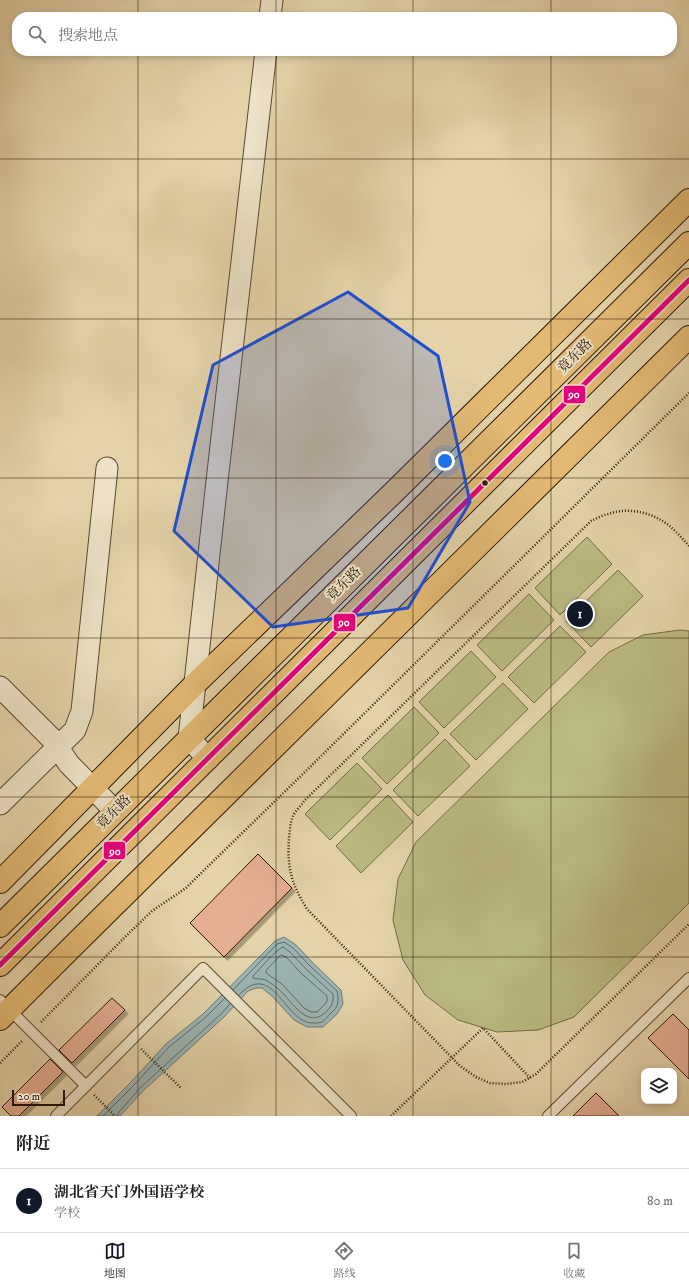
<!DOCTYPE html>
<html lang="zh">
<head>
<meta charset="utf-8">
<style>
	body { margin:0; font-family:"IM FELL DW Pica","Noto Serif SC",serif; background:#f2f2f2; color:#202124 }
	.controls { position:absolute; right:12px; bottom:12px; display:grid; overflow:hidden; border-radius:8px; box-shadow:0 2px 6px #0003 }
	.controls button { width:36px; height:36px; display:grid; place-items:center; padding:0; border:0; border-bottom:1px solid #e0e0e0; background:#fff; color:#202124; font:20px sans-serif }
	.scale { position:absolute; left:12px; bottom:10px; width:53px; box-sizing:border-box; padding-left:4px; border:2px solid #2f1908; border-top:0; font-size:11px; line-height:14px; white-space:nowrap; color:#2f1908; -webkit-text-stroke:3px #ede2c7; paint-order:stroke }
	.you { position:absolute; left:445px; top:461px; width:14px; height:14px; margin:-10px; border:3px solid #fff; border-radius:50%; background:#1a73e8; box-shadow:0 0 0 6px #1a73e833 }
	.badge { display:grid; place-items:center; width:26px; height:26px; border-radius:50%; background:#111827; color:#fff; font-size:13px; font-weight:700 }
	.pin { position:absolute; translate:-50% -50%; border:2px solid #fff; box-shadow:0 1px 4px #0006 }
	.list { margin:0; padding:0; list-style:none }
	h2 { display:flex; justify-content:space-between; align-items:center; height:52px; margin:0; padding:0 16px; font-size:17px }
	h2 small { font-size:13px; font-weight:400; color:#757577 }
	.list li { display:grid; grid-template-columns:26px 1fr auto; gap:12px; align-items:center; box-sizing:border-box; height:64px; padding:0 16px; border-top:1px solid #e0e0e0 }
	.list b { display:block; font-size:15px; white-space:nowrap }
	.list p { margin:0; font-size:13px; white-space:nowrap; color:#757577 }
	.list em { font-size:13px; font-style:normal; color:#757577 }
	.icon { flex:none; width:22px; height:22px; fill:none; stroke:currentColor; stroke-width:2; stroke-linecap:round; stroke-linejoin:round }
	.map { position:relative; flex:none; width:689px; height:1116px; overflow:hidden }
	.search { position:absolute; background:#fff; box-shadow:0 2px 6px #0003; left:12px; right:12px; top:12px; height:44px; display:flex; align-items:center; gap:10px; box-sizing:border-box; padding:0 14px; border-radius:16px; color:#757577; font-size:15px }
	.sheet { height:116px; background:#fff }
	nav { display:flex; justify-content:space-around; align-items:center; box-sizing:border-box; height:56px; border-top:1px solid #e0e0e0; background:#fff; font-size:11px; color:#757577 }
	nav a { display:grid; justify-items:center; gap:2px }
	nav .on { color:#111827 }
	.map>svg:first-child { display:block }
</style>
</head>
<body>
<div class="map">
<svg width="689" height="1116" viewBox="0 0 689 1116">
	<defs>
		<filter id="shadow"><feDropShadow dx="3.5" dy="3.5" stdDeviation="0" flood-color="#0004"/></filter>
	</defs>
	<rect width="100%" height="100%" fill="#e4d3a9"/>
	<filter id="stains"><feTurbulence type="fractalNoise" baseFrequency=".005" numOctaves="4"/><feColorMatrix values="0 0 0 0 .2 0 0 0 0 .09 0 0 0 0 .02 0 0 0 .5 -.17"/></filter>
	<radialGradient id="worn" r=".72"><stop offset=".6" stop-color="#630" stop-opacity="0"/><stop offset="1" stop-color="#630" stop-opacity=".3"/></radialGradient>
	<g fill="#bbba83" stroke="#756a46">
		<path d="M587,537L612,564L560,615L535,588Z"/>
		<path d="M618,570L643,596L591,647L566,621Z"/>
		<path d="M529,594L554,620L502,671L477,645Z"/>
		<path d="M560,626L586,652L534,703L508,677Z"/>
		<path d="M680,630L689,631V903L574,1017L538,1030L497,1032L458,1020L425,995L403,960L393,920L398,879L416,842L609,652L643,635Z"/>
		<path d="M471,651L496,677L444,728L419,702Z"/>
		<path d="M503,683L528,709L476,760L450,734Z"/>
		<path d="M414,707L439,733L387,784L362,758Z"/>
		<path d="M445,739L470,766L418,816L393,790Z"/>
		<path d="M357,763L382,789L330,840L305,814Z"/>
		<path d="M388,795L413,822L361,873L336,846Z"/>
	</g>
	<path fill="#9bb5b4" stroke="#70776f" d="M284,937L296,945L313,963L341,990L343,1004L337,1014L323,1027H307L294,1020L272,996L262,988H256L248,991L224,1017L143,1091L120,1116H97L131,1082L166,1044L203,1014L275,941Z"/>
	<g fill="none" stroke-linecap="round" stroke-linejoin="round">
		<g stroke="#65675e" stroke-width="1">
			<path d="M283,947L290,952L307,970L333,994C334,1003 331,1007 325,1013C305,1030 290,997 276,987C272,984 267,980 262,979C259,979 256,979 253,978V976C261,968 274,951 283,947Z"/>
			<path d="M281,955L286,957L302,974L327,996V1001L325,1004L317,1012H311L304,1008L282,984L266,973V971Z"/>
			<path d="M233,990L277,944L284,942L293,948L310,966L337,991C339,1000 339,1007 331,1013C328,1016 325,1020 322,1022C320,1023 316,1023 313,1023C285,1024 273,958 239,995"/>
			<path d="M103,1116L134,1085L169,1047L206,1017L225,998"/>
			<path d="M117,1116L119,1112L140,1088L221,1014L230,1004"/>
		</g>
	</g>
	<g fill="#e4ae93" stroke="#2f1908" filter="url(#shadow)">
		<path d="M258,854L292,888L224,957L190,923Z"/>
		<path d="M112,998L125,1010L72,1063L59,1050Z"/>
		<path d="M673,1014L689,1030V1079L648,1038Z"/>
		<path d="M50,1059L63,1072L19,1116H11L2,1107Z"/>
		<path d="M596,1093L619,1116H573Z"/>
	</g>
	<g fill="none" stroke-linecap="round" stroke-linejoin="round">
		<g stroke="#5c4830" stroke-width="12">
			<g id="service">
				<path d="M0,1000L86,1086"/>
				<path d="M56,1116L203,968L351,1116"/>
				<path d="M548,1116L689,978"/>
			</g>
		</g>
		<g stroke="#5c4830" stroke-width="23">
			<g id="minor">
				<path d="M270,17L272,0"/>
				<path d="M0,687L52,739L69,764L115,811"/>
				<path d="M208,759L189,738L216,490L266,51"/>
				<path d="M0,804L75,730L82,711L107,468"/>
			</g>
		</g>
		<g stroke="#2f1908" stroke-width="24">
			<g id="primary">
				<path d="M0,882L195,684L394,492L689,200"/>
				<path d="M0,926L689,243"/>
				<path d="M0,965L689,280"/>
				<path d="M0,1019L73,946L689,337"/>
			</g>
		</g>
		<g stroke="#2f1908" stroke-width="2.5" stroke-dasharray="1 2" stroke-linecap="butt">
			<path d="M689,546C680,536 671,525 659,519C645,511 624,508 608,514C602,515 596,519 591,521L304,801C301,806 295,811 293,816C290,823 290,831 289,838C287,868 291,883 307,909L460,1066L476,1077L490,1083L506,1084L522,1082L536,1074L689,924"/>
			<path d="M41,1022L127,935L152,911L186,888L196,878L309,768L689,393"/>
			<path d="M141,1049L181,1088"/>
			<path d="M0,1063L22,1041"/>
			<path d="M94,1095L115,1116"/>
			<path d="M391,1116L483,1028L530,1078"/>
		</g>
		<use href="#service" stroke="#ede2c7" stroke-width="10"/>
		<use href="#minor" stroke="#ede2c7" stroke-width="21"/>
		<use href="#primary" stroke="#e2ba74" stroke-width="22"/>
		<g stroke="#ede2c7" stroke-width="8">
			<path id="bus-1" d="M0,965L689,280"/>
		</g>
		<use href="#bus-1" stroke="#e5007d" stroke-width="5"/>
	</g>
	<path fill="#1d4ed8" fill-opacity="0.2" stroke="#1d4ed8" stroke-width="3" stroke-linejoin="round" d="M348,292L438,356L470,502L408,608L273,627L174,531L213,365Z"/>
	<path fill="none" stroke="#2f1908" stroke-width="1" stroke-opacity="0.55" d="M138,0V17M276,0V17M413,0V17M551,0V17M138,51V1116M276,51V1116M413,51V1116M551,51V1116M0,159H689M0,319H689M0,478H689M0,638H689M0,797H689M0,957H689"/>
	<circle fill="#2f1908" stroke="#ede2c7" stroke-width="1.5" cx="485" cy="483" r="3.5"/>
	<g text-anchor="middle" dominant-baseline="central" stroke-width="4" stroke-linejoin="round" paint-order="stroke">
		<g font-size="14" fill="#2f1908" stroke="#ede2c7">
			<text transform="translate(575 356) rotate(-45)">竟东路</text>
			<text transform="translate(344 584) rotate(-45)">竟东路</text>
			<text transform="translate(114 812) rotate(-45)">竟东路</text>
		</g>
	</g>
	<g stroke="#ede2c7" stroke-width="1.5">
		<rect x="563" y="385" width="23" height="19" rx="4" fill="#e5007d"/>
		<rect x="333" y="613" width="23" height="19" rx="4" fill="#e5007d"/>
		<rect x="103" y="841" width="23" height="19" rx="4" fill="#e5007d"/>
	</g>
	<g font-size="11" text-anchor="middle" font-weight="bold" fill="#fff">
		<text x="574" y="398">90</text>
		<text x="344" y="626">90</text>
		<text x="115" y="855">90</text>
	</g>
	<rect width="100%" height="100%" filter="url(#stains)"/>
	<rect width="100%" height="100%" fill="url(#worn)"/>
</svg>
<div class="controls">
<button><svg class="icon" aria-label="layers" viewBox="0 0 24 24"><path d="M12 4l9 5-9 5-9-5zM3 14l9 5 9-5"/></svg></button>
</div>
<div class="scale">20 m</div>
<div class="you"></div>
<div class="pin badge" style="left:580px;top:614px">1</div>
<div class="search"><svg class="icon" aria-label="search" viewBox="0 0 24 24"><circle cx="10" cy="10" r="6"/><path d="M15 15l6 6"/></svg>搜索地点</div>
</div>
<section class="sheet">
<h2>附近<small></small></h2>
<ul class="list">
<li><span class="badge">1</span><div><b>湖北省天门外国语学校</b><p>学校</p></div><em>80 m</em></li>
</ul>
</section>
<nav>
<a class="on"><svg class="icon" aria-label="map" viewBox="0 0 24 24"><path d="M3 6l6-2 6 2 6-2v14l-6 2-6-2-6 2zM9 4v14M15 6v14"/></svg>地图</a>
<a><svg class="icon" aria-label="directions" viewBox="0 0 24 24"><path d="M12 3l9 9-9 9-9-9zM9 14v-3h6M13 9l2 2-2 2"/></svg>路线</a>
<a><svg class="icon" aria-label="saved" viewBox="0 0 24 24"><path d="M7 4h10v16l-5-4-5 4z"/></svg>收藏</a>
</nav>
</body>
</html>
